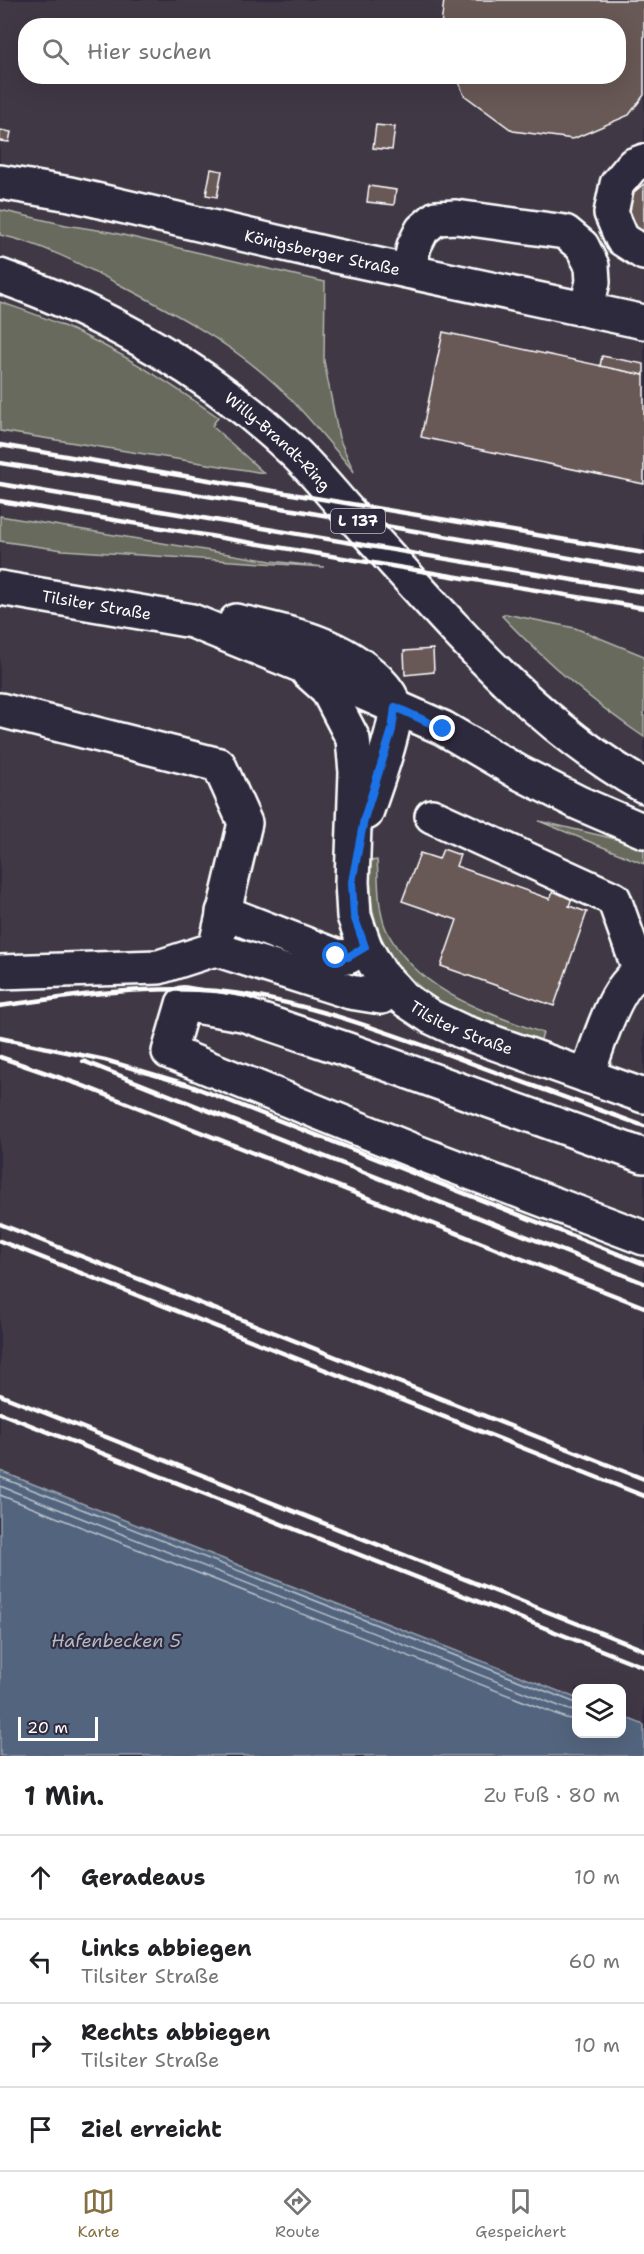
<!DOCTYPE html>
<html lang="de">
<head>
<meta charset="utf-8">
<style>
	body { margin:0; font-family:"Shantell Sans",sans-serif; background:#f2f2f2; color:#202124 }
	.controls { position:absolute; right:18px; bottom:18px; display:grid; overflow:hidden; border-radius:12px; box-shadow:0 6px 24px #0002 }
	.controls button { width:54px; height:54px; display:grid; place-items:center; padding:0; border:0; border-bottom:2px solid #e0e0e0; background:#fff; color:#202124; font:30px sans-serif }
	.scale { position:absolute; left:18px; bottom:15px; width:80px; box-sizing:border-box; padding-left:6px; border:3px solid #fff; border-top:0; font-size:16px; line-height:21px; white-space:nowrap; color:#fff; -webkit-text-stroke:4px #2f2a3d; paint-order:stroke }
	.stop { position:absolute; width:18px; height:18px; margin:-14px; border:4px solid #1a73e8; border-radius:50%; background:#fff }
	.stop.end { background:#1a73e8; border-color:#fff; box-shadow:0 2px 6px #0008 }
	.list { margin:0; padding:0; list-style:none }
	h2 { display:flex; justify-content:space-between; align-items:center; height:78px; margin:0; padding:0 24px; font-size:26px }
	h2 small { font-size:20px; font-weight:400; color:#757577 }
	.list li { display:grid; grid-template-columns:39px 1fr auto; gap:18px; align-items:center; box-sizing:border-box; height:84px; padding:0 24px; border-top:2px solid #e0e0e0 }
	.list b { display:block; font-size:22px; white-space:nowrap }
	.list p { margin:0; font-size:20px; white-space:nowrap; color:#757577 }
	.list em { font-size:20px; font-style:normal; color:#757577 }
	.icon { flex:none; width:33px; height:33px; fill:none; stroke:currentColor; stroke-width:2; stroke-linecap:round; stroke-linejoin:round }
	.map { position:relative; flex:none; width:644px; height:1756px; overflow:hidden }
	.search { position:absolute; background:#fff; box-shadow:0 6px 24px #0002; left:18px; right:18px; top:18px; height:66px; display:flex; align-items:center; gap:15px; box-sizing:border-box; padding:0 21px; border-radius:24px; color:#757577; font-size:22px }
	.sheet { height:414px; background:#fff }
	nav { display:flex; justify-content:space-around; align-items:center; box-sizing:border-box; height:84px; border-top:2px solid #e0e0e0; background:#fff; font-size:16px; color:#757577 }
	nav a { display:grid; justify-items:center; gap:3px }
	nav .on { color:#847042 }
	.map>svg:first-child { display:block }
</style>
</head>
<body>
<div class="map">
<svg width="644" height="1756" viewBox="0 0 644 1756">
	<rect width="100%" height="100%" fill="#2f2a3d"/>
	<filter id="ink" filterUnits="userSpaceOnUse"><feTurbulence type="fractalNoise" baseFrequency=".0167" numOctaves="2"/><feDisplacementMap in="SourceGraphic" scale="12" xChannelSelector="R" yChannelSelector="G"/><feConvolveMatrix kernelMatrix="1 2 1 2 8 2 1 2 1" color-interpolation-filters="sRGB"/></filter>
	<g filter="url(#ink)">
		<path fill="#403844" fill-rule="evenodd" d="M0,0H644V1725L622,1716V1688H576V1698L0,1471ZM26,26H618V76H26Z"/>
		<g fill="#676b5d" stroke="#b3b5ae" stroke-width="1.5">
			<path d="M0,210L66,225L110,232L325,282L324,361L339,438L354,472C326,439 298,403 265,375C223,339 174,313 126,288C86,267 44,244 0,235Z"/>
			<path d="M0,302C20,309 42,316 61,325C117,349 168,382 218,417L212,426L264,473L0,431Z"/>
			<path d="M0,516L271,561L324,567L63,550L0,541Z"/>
			<path d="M506,614L575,628L644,656V737C592,702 545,661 502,616Z"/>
			<path d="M539,821L624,841L644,848V864Z"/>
			<path d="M377,860C379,882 377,908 386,929C415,990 484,1012 543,1033L539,1045C471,1021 389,992 373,911C370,895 370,877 370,861Z"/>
		</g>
		<path fill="#53657e" stroke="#98a3b2" stroke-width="1.5" d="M0,1471L576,1698V1734H622V1716L644,1725V1756H0Z"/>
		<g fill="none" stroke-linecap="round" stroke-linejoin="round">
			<g stroke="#bac1cb" stroke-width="1.5">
				<path d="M0,1477L576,1703"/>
				<path d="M0,1486L569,1710L576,1711"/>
				<path d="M0,1495L566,1718L576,1720"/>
			</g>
		</g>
		<g fill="#685856" stroke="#fff" stroke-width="1.5">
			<path d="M444,0H644V95L629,115L573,139L513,131L464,95L456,76H618V26H441Z"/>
			<path d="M376,125L395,127L392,150L373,148Z"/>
			<path d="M0,130L11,132L9,142L0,141Z"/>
			<path d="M211,169L222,171L217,197L206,195Z"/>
			<path d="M644,184V234L634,226L629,207L634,192Z"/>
			<path d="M369,186L396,190L394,205L367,202Z"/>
			<path d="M443,332L644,375V484L421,437Z"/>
			<path d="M602,356L644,364V375L600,366Z"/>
			<path d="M433,649L434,672L405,675L404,651Z"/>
			<path d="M443,849L460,855L456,866L550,899L554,888L573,895L569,906L587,912L554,1006L441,966L457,920L402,901L420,853L439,859Z"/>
		</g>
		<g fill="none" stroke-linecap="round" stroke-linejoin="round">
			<g stroke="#fff" stroke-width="38">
				<g id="minor">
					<path d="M644,161L633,165L617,184L611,213L622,239L644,253"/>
					<path id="s1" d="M0,182L70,194L332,255L644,322"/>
					<path d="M409,271L414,246L422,230L436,218L456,217L565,232L582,246L592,266L593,282L586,309"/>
					<path id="s2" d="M0,588L192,621L300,665L443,728L518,772L579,803L644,831"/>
					<path d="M236,621C288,633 338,641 378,680C384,686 393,697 395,707C398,724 373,793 366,813"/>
					<path id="s3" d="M308,672L327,689L353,739L356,772L352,882L354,916L365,947L380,973L404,999L431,1017L461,1031L644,1096"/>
					<path d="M0,710L219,765L245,823L215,949L159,967L0,972"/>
					<path d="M432,816L614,899L640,972"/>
					<path d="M223,912L336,956L348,957L365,947"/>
					<path d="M215,949L350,992L381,997L393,987"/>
					<path d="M587,1076C597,1049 615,979 644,971"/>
					<path d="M644,1156L348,1050L242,1014L183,1004L169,1052L419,1153L644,1238"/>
				</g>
			</g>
			<g stroke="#fff" stroke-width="38">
				<g id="major">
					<path id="s4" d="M0,276C108,314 211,373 294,452C315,472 333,495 352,516C442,613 527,720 644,786"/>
				</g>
			</g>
			<use href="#minor" stroke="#2f2a3d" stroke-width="33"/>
			<use href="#major" stroke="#2f2a3d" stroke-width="33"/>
			<g stroke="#fff" stroke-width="4.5">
				<path d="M0,445L644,553"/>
				<path d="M0,463L300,511L644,571"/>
				<path d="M0,484L644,592"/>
				<path d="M0,501L644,608"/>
				<path d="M0,1006C72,996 144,985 217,991C295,999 370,1026 444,1053C510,1078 577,1102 644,1126"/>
				<path d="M0,1038L105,1060L189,1085L644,1264"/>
				<path d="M0,1057L81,1085L644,1307"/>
				<path d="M83,1061L644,1283"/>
				<path d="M0,1224L644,1479"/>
				<path d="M0,1241L644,1496"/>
				<path d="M0,1395L644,1650"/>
				<path d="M0,1413L644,1667"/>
			</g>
		</g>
	</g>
	<g fill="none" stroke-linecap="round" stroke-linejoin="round" filter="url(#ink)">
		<path stroke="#1a73e8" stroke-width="8" d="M336,956L348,957L365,947L354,916L352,882L364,819L392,730L395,707L443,729"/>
	</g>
	<g text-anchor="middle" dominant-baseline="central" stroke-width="4.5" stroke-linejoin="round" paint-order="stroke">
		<rect fill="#2f2a3d" stroke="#c1bfc5" stroke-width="1.5" x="331" y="509" width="54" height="24" rx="4.5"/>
		<g font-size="15" font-weight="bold" fill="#fff">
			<text x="358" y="521">L 137</text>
		</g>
		<g font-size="16" fill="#fff" stroke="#2f2a3d">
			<text stroke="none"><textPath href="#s1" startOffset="330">Königsberger Straße</textPath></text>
			<text stroke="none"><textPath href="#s4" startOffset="326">Willy-Brandt-Ring</textPath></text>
			<text stroke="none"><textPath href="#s2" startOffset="98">Tilsiter Straße</textPath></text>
			<text stroke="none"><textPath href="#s3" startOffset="422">Tilsiter Straße</textPath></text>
		</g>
		<g font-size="18" font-style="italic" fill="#b2bac5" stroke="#2f2a3d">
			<text x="116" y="1641">Hafenbecken 5</text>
		</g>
	</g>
</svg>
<div class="controls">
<button><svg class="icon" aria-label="layers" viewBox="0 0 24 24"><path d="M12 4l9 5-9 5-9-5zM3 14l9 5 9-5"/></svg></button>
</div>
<div class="scale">20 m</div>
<div class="stop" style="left:336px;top:956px"></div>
<div class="stop end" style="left:443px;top:729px"></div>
<div class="search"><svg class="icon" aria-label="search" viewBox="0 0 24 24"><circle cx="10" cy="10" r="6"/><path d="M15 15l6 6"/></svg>Hier suchen</div>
</div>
<section class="sheet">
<h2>1 Min.<small>Zu Fuß · 80 m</small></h2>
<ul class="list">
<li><svg class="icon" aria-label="ahead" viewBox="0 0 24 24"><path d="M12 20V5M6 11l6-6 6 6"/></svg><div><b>Geradeaus</b></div><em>10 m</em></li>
<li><svg class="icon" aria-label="left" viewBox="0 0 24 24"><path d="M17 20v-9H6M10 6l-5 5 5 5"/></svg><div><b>Links abbiegen</b><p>Tilsiter Straße</p></div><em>60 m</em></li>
<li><svg class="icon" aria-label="right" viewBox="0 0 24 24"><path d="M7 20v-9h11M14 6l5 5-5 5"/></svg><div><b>Rechts abbiegen</b><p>Tilsiter Straße</p></div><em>10 m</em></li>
<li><svg class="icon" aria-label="arrive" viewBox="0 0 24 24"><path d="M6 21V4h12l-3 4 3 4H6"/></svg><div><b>Ziel erreicht</b></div></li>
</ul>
</section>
<nav>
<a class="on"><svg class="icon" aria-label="map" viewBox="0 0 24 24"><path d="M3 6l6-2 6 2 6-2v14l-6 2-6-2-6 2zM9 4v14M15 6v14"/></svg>Karte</a>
<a><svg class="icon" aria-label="directions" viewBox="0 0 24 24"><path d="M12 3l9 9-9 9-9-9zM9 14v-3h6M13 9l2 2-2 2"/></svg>Route</a>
<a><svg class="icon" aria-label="saved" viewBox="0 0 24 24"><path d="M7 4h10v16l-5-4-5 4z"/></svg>Gespeichert</a>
</nav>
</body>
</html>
